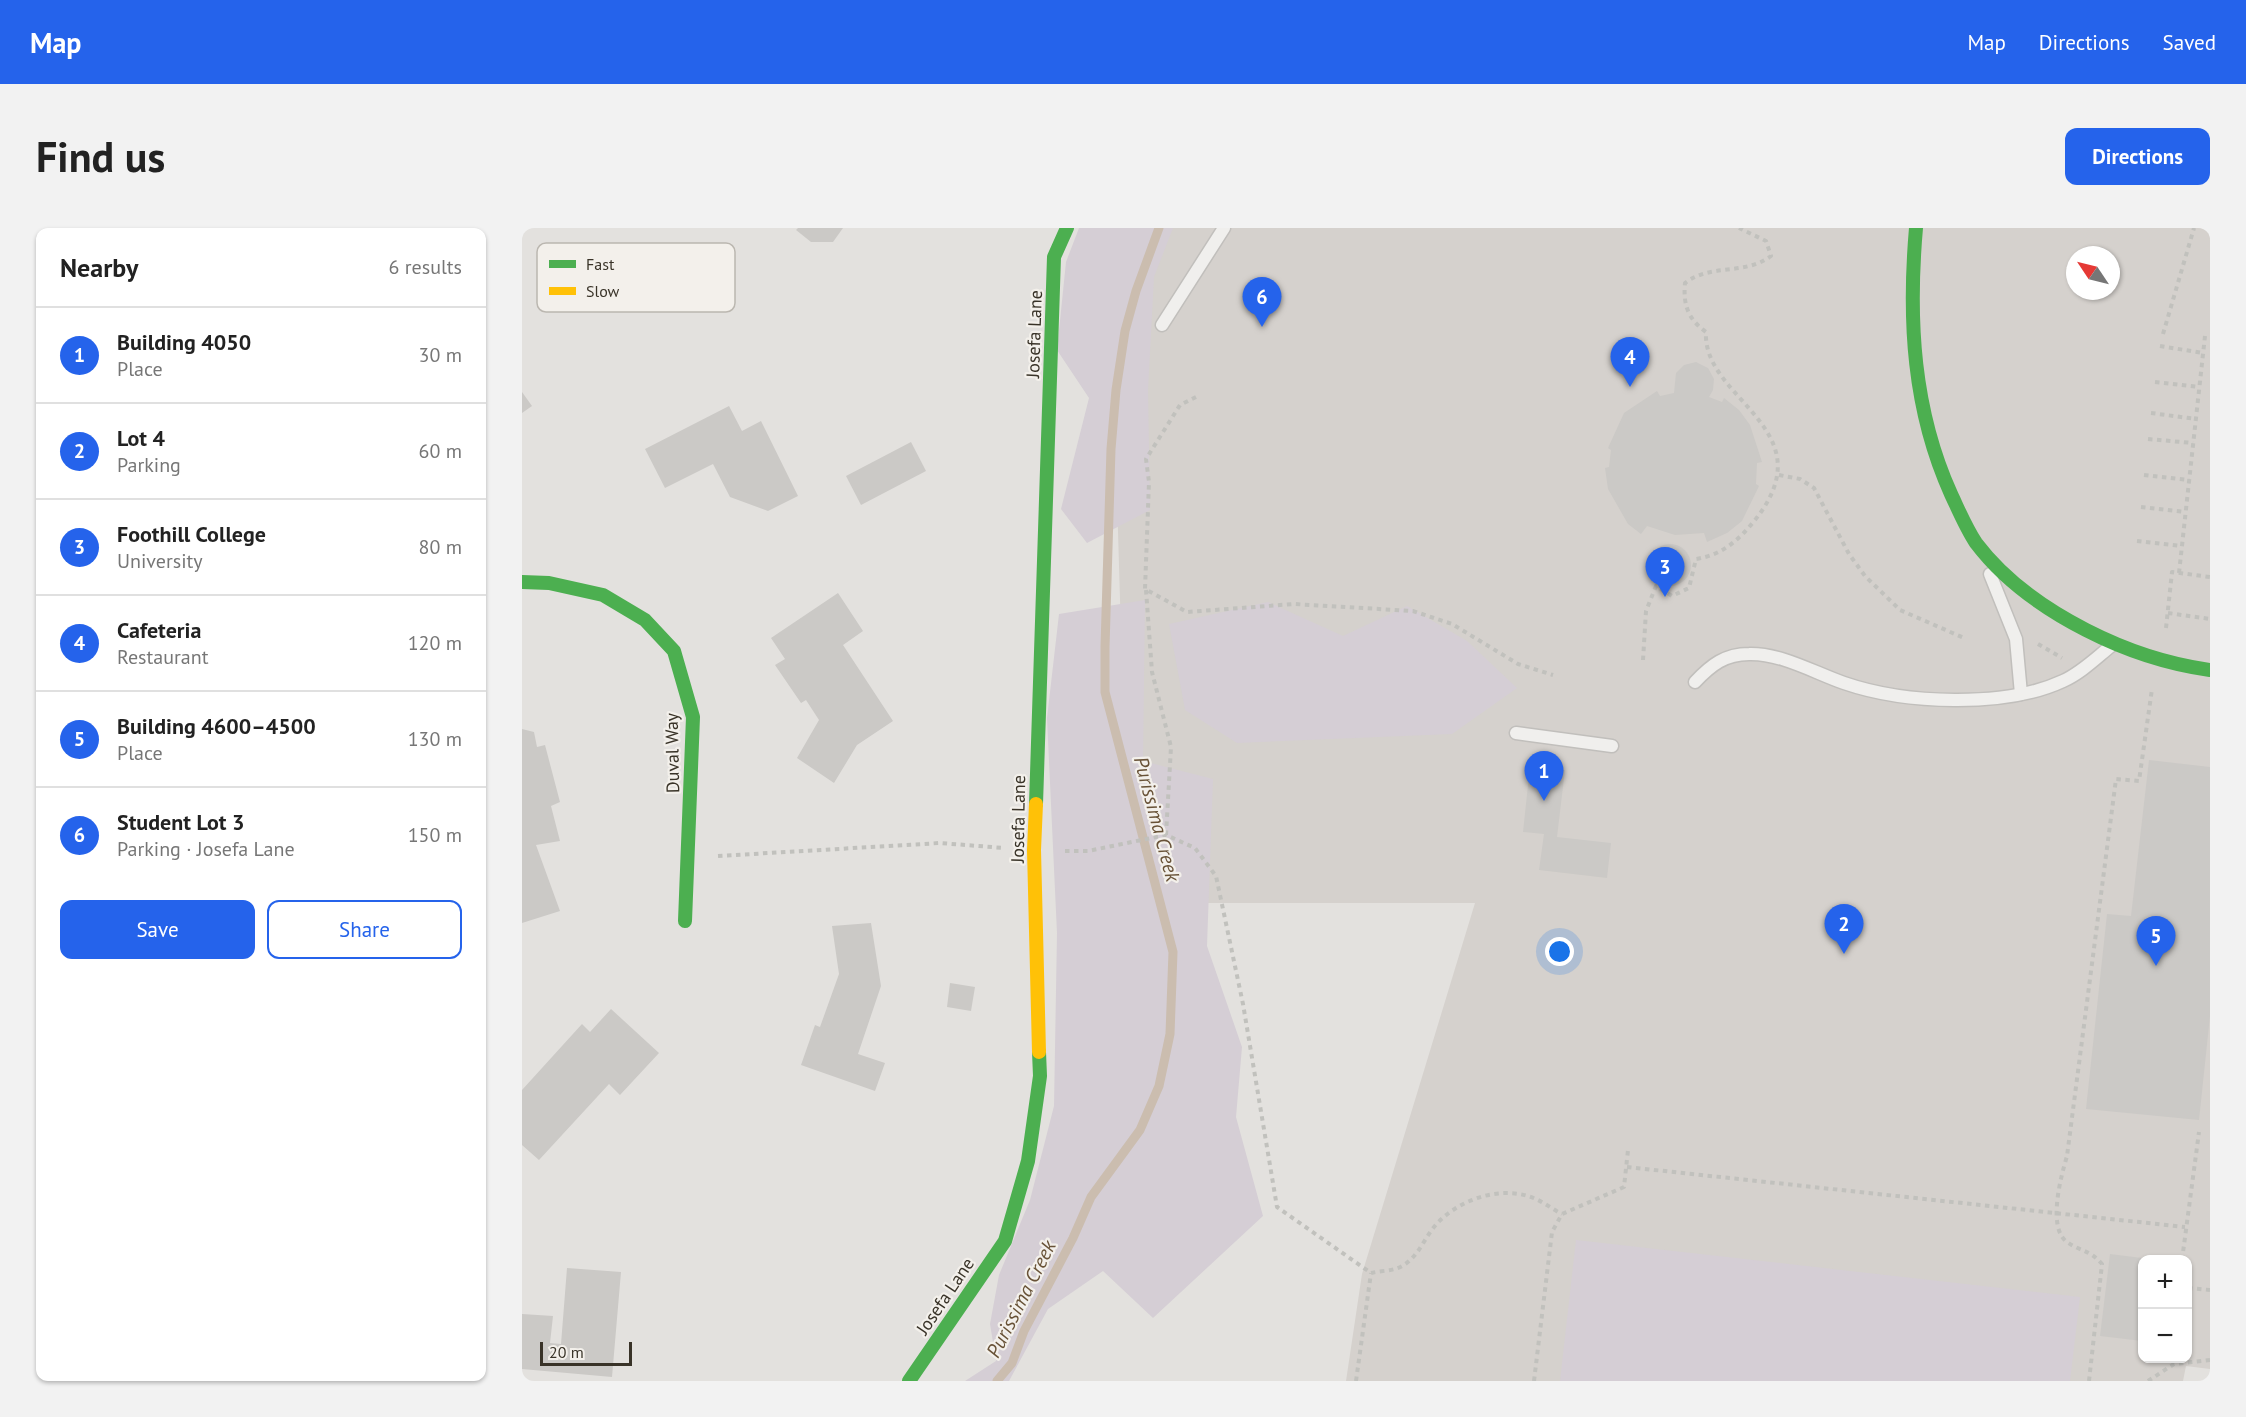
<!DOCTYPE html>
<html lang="en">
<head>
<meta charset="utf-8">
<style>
	body { margin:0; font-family:"PT Sans",sans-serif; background:#f2f2f2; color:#222 }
	.controls { position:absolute; right:18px; bottom:18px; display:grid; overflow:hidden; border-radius:12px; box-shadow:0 2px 4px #0004 }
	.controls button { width:54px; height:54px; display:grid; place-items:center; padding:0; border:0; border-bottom:2px solid #e0e0e0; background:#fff; color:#222; font:30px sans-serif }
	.compass { position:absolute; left:1544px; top:18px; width:54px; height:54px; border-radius:50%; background:#fff; box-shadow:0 2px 4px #0004; rotate:305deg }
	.scale { position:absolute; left:18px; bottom:15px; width:92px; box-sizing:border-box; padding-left:6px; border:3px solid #393328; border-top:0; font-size:16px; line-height:21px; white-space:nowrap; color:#393328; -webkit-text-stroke:4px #f3f0eb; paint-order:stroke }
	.you { position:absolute; left:1038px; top:724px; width:21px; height:21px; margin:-15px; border:4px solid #fff; border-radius:50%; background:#1a73e8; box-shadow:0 0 0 9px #1a73e833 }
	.badge { display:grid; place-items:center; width:39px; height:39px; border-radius:50%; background:#2563eb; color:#fff; font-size:20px; font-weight:700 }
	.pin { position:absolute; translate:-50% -50px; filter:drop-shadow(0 2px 3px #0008) }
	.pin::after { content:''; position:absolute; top:32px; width:21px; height:18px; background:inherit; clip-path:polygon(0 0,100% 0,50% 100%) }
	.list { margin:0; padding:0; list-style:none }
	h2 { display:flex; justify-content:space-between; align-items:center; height:78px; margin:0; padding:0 24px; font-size:26px }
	h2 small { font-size:20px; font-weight:400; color:#767676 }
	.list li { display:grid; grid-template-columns:39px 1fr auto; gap:18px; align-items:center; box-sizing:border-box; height:96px; padding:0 24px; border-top:2px solid #e0e0e0 }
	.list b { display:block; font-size:22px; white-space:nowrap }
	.list p { margin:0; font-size:20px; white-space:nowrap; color:#767676 }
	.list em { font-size:20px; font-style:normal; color:#767676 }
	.actions { display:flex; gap:12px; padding:18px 24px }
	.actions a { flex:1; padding:14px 0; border:2px solid #2563eb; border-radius:12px; text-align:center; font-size:21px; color:#2563eb }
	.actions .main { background:#2563eb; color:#fff }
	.map { position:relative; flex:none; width:1688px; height:1153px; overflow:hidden; border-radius:12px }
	header { display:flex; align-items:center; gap:36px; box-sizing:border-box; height:84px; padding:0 30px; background:#2563eb; color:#fff }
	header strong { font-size:28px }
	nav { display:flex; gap:33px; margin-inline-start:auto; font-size:21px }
	.intro { display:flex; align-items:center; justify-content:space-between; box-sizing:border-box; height:144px; padding:0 36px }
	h1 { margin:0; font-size:42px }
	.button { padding:15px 27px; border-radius:12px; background:#2563eb; color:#fff; font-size:21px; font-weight:700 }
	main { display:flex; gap:36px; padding:0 36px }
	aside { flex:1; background:#fff; border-radius:12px; box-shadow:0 2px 4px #0004 }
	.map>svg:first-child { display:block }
</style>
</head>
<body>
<header>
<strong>Map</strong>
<nav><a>Map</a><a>Directions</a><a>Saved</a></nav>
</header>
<div class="intro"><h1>Find us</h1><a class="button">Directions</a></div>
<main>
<aside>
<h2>Nearby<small>6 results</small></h2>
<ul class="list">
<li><span class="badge">1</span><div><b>Building 4050</b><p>Place</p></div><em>30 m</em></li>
<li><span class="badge">2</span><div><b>Lot 4</b><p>Parking</p></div><em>60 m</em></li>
<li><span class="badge">3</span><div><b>Foothill College</b><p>University</p></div><em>80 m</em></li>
<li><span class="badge">4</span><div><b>Cafeteria</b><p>Restaurant</p></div><em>120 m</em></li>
<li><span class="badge">5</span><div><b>Building 4600–4500</b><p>Place</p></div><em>130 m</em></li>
<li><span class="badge">6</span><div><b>Student Lot 3</b><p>Parking · Josefa Lane</p></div><em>150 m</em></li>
</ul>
<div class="actions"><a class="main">Save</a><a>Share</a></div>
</aside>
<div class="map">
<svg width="1688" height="1153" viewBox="0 0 1688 1153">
	<rect width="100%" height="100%" fill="#e3e1de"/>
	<path fill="#d5d1cd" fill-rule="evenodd" d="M597,0H1688V1141L1664,1138L1661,1153H824L840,1046L953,675H607L588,33ZM1553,27H1589V63H1553ZM1620,1032H1666V1130H1620Z"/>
	<g fill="#d5ced5">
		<path d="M557,0H651L632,49L626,162L628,282L565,315L539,281L567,170L535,122L544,34Z"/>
		<path d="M623,372L621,533L691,551L685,718L720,819L714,889L741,988L631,1090L581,1043L526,1081L487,1153H443L474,1133L468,1096L477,1047L508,972L532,878L535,705L525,490L537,386Z"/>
		<path d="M746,374L821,408L885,378L945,413L995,460L930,506L715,515L663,482L647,396Z"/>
		<path d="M1054,1012L1558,1069L1548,1153H1038Z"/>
	</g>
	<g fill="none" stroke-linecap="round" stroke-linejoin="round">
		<path stroke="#cbbdaf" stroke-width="9" d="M475,1153L490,1135L502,1103L551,1010L569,969L618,902L637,858L648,806L651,724L583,464V419L589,221L594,162L603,103L614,63L637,0"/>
	</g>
	<g fill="#cbc9c6">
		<path d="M276,0H321L311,14H289L274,2Z"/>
		<path d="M1174,134L1186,140L1192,151L1191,162L1187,169L1200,174L1202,170L1217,182L1228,197L1240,234L1235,235L1234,256L1237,258L1220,293L1205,305L1185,314L1182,305L1153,307L1125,298L1119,306L1106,296L1086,261L1083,240L1087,239L1089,222L1086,220L1102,185L1135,163L1138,168L1152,165L1154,145L1162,137Z"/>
		<path d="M0,164L10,178L0,185Z"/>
		<path d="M207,178L220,203L239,193L276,268L246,283L208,269L191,236L143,260L123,221Z"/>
		<path d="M389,214L404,243L339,277L324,248Z"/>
		<circle cx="1148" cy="337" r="21"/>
		<path d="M316,365L341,403L321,417L371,493L335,517L312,555L275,530L297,492L284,472L279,475L253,437L263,431L249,410Z"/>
		<path d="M0,501L12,504L15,519L23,517L38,574L29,578L38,613L14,617L38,683L0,695Z"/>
		<path d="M1627,532L1688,539V788L1677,892L1564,881L1585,686L1609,688Z"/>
		<path d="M1008,538L1043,542L1035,609L1089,615L1085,650L1017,642L1022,606L1001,604Z"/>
		<path d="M349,695L359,758L336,826L363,835L353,863L279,837L293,797L298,799L317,746L310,698Z"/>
		<path d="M428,755L453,759L449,783L425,779Z"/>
		<path d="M89,781L137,825L98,867L87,856L17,932L0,917V862L60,796L68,804Z"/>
		<path d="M1588,1026L1620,1030V1113L1578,1108Z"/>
		<path d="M45,1040L99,1044L90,1149L0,1141V1086L31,1088L28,1115L39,1116Z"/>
	</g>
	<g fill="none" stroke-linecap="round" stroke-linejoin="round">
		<g stroke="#c1bfbc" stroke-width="15">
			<g id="lane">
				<path d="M640,97L702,0"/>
				<path d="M1468,346L1494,411L1499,466"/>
				<path d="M1173,454C1189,437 1203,426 1227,426C1259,425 1293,445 1322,455C1383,476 1483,480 1541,453C1559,445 1574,430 1589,418"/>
				<path d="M994,505L1090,518"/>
			</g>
		</g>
		<g stroke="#c1c1bd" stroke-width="4" stroke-dasharray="4.5 4.5" stroke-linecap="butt">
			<path d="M1641,106L1672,0"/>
			<path d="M1638,118L1681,125"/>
			<path d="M1633,154L1677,159"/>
			<path d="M674,169L658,177L624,231L627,254L623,361L665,384L772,376L891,383L930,396L996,436L1031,447"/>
			<path d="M1629,185L1674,191"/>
			<path d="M1626,211L1671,215"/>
			<path d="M1257,247L1278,251L1292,260L1327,326L1343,348L1378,382L1442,410"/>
			<path d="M1622,247L1667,252"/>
			<path d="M1619,279L1663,284"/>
			<path d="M1615,313L1659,318"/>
			<path d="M1657,345L1683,108"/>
			<path d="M624,362L630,444L649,519L644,607"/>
			<path d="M1646,385L1688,391"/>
			<path d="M1644,400L1650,344L1688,349"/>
			<path d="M1516,416L1540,430"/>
			<path d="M1121,432L1124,383L1134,358L1150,368L1167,360L1174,331C1200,327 1217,312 1233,292C1306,200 1180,172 1184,104C1166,91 1161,77 1163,55C1189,35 1222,48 1249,28L1244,13L1217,0"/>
			<path d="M543,623H566L644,607L673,620L694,648L721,776L755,979L849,1045C857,1043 868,1043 876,1040C895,1032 900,1014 912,999C935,971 982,955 1016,972C1024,976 1032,982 1040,986"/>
			<path d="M196,628L418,615L482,620"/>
			<path d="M1105,939L1663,999"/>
			<path d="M1660,1032L1677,904"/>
			<path d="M1666,1060L1688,1062"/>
			<path d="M834,1153L849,1045"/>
			<path d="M1012,1153L1030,1004L1040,986L1102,959L1106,922"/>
			<path d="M1567,1153L1580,1036C1567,1021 1559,1024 1545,1014C1525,1000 1539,948 1545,928L1594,551L1617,553L1630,461"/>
			<path d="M1626,1153L1652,1136L1688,1132"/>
		</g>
		<use href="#lane" stroke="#f0efed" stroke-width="12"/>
		<g stroke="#4caf50" stroke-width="14">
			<path d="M1394,0C1386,92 1391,182 1429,266C1437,283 1444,300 1454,315C1482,352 1523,381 1564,402C1603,422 1644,436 1688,442"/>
			<path d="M0,354L27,355L81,367L123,392L152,423L171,489L163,693"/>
			<path d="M514,576L532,29L545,0"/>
			<path d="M387,1153L483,1013L506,933L518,848L517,824"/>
		</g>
		<path stroke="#ffc107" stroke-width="14" d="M514,576L512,622L517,824"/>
	</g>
	<g text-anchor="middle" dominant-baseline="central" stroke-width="4.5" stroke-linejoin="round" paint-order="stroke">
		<g font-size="18" fill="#393328" stroke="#f3f0eb">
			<text transform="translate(512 106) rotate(-88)">Josefa Lane</text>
			<text transform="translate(150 525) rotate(-91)">Duval Way</text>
			<text transform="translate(496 591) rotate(-89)">Josefa Lane</text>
			<text transform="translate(423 1068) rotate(-56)">Josefa Lane</text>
		</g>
		<g font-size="20" font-style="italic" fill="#685237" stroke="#f3f0eb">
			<text transform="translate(635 591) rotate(75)">Purissima Creek</text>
			<text transform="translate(499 1071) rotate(-63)">Purissima Creek</text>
		</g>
	</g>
	<rect x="15" y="15" width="198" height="69" rx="9" fill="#f3f0eb" stroke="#bbb7b0" stroke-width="1.5"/>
	<rect x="27" y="32" width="27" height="8" fill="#4caf50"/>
	<rect x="27" y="59" width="27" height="8" fill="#ffc107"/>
	<g font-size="16" fill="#393328">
		<text x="64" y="42">Fast</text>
		<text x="64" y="69">Slow</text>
	</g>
</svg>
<div class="controls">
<button>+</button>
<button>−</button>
</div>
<svg class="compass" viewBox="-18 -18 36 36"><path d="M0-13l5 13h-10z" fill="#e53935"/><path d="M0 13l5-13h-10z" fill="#767676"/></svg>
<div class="scale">20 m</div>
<div class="you"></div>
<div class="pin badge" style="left:1022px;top:573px">1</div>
<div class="pin badge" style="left:1322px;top:726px">2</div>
<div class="pin badge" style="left:1143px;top:369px">3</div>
<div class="pin badge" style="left:1108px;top:159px">4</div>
<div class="pin badge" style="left:1634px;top:738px">5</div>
<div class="pin badge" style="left:740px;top:99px">6</div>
</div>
</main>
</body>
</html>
